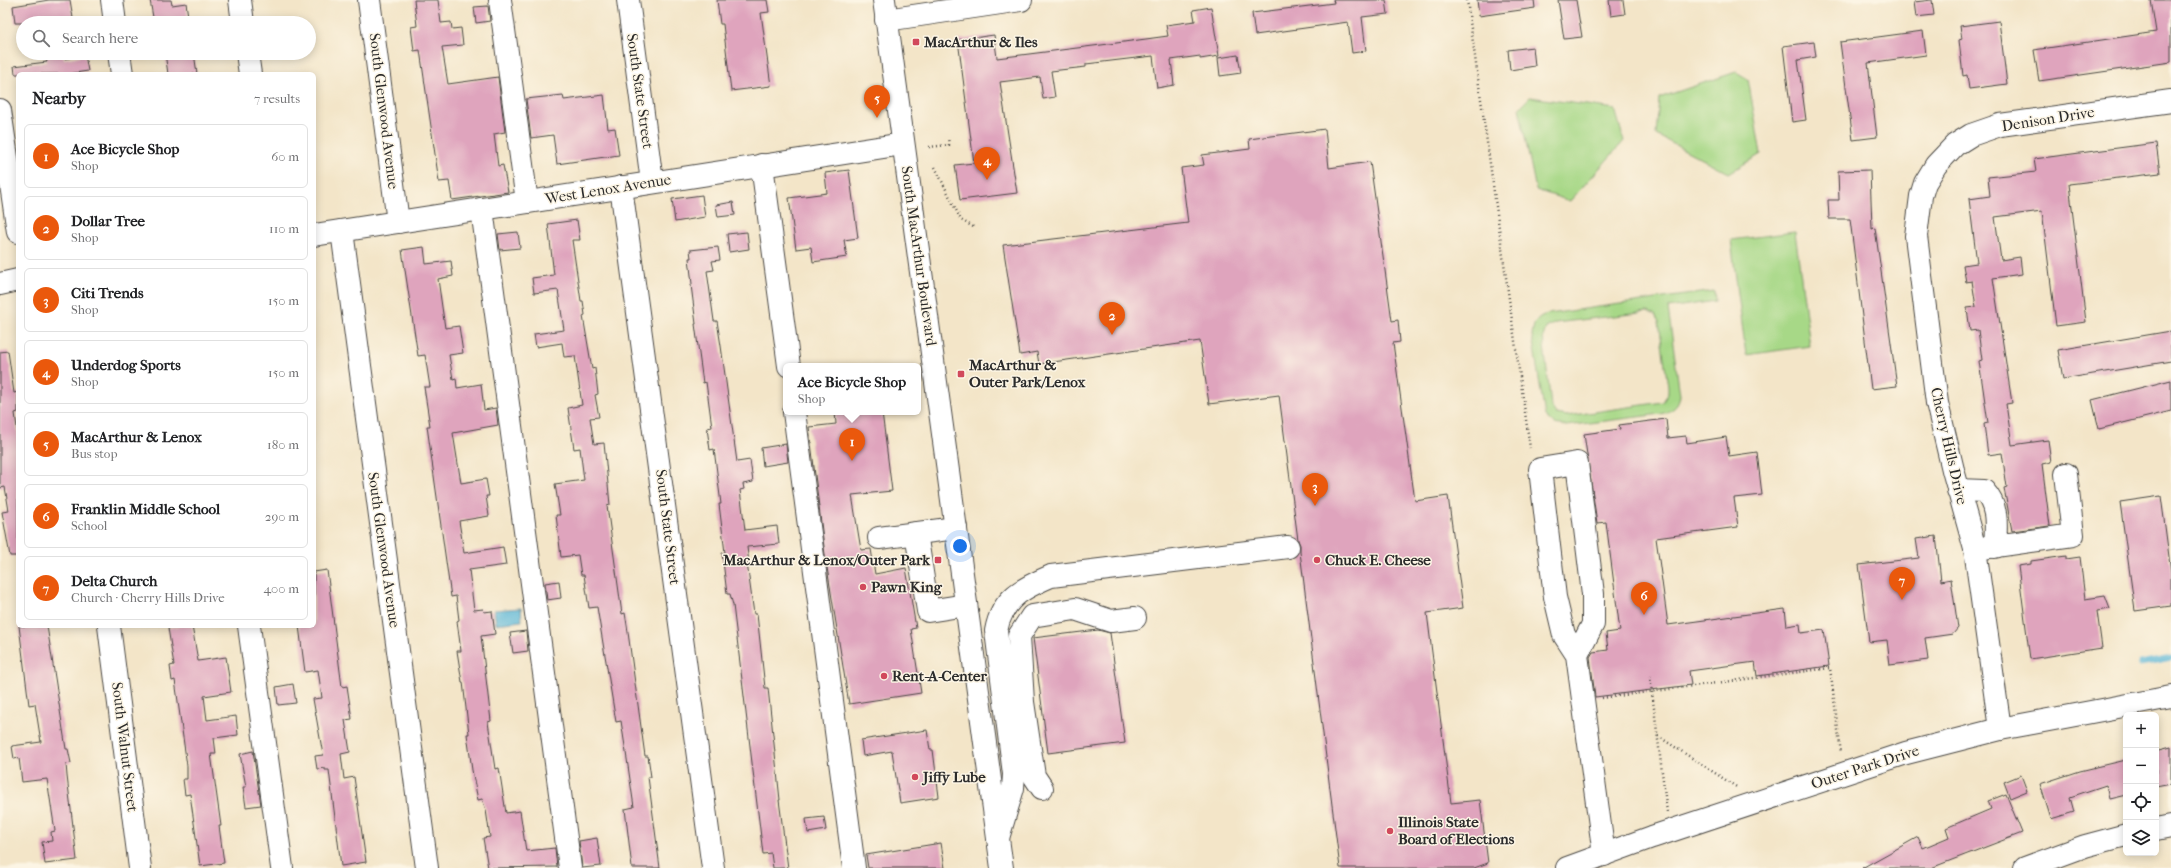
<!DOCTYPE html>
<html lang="en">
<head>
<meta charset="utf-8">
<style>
	body { margin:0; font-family:"IM FELL French Canon",serif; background:#f6f6f6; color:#202124 }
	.controls { position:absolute; right:12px; bottom:12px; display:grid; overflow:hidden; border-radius:6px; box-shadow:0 2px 10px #0003 }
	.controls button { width:36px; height:36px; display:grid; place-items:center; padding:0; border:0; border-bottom:1px solid #e0e0e0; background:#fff; color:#202124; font:20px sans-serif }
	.you { position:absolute; left:960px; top:546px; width:14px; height:14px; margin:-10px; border:3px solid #fff; border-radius:50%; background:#1a73e8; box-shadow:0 0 0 6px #1a73e833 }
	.badge { display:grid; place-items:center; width:26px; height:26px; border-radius:50%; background:#ea580c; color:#fff; font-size:13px; font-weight:700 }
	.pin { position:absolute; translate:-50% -33px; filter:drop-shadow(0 1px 2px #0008) }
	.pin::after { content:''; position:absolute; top:21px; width:14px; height:12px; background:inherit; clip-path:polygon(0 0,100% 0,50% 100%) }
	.popup { position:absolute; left:783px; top:363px; width:138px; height:52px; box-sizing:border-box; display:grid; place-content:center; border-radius:6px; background:#fff; filter:drop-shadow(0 1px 3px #0005); font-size:13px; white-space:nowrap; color:#757577 }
	.popup b { font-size:15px; color:#202124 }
	.popup::after { content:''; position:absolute; left:50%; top:100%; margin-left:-8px; border:8px solid transparent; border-top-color:#fff }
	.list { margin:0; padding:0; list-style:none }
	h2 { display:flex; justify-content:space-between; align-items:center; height:52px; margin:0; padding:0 16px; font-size:17px }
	h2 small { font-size:13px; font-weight:400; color:#757577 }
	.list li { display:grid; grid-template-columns:26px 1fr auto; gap:12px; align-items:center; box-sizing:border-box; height:64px; margin:0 8px 8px; padding:0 8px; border:1px solid #e0e0e0; border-radius:6px }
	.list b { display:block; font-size:15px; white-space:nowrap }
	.list p { margin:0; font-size:13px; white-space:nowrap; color:#757577 }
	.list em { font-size:13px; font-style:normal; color:#757577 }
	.icon { flex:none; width:22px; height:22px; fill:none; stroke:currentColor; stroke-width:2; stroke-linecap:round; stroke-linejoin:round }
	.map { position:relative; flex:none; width:2171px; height:868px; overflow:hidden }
	.search { position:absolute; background:#fff; box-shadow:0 2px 10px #0003; left:16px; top:16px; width:300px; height:44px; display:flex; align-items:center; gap:10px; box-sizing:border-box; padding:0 14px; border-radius:22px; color:#757577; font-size:15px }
	.panel { position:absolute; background:#fff; box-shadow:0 2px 10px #0003; left:16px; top:72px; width:300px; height:556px; border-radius:6px }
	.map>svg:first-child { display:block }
</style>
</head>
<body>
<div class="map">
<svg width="2171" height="868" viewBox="0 0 2171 868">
	<rect width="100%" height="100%" fill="#fcf5e5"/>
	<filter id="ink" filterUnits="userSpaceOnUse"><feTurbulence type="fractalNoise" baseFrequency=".025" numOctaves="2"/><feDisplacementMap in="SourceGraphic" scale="8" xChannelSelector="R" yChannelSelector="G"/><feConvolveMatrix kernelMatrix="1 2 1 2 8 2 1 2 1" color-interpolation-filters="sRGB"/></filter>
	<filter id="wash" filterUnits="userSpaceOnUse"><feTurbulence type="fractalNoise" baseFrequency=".012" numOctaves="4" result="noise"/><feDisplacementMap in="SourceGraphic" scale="16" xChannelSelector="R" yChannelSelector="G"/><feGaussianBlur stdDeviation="0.9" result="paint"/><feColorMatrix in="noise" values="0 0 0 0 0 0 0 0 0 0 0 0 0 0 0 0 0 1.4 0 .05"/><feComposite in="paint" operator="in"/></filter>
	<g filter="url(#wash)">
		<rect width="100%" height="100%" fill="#f3e5c8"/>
		<g fill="#a7d887" stroke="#698259" fill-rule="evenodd">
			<path d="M1736,72L1748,79L1761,154L1729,173L1656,135L1659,98Z"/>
			<path d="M1530,97L1615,109L1624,141L1570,201L1536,190L1519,108Z"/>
			<path d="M1795,232L1810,346L1746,355L1731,240Z"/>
			<path d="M1714,291L1715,301L1668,308L1680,395C1679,407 1672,411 1661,414L1566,426L1554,424L1545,416L1532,336C1533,324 1536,316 1548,314ZM1648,312L1655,315L1659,322L1668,387V393L1663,402L1567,416L1556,414L1551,406L1543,337L1546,328L1555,323Z"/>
		</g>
		<path fill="#59b6d7" stroke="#427081" d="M521,608L522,621L496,624L494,610Z"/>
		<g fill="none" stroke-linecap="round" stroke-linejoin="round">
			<path stroke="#59b6d7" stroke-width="5" d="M2140,664L2171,658"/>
		</g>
		<g id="blocks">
			<g fill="#dfa4bd">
				<path d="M49,0H70L73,18L40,23H15L13,6Z"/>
				<path d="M150,0H171L172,5L186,3L189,23H154Z"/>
				<path d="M414,0H438L441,23L451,22L452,29L461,28L463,45L442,47L448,84L498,77L505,132L494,134L498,166L503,165L508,192L452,200L449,181L439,182L420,50L414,51L411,27L417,26Z"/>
				<path d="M717,0H767L769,12L761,13L771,86L731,91L723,24H720Z"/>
				<path d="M1333,0H1386L1388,14L1362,17L1366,51L1352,53L1348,22L1255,35L1252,13L1334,3Z"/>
				<path d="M1477,0H1534L1535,8L1479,16Z"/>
				<path d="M1558,0H1576L1582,37L1564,39Z"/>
				<path d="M1609,0H1623L1625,14L1611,16Z"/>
				<path d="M1932,0L1934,15L1916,17L1914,2Z"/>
				<path d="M2151,0H2171V62L2039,81L2034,50L2156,32Z"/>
				<path d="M488,6L490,21L476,23L474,7Z"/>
				<path d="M1211,7L1219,56L1200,59V56L1171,60L1174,85L1157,88L1153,56L1086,64V67L1051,71L1055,97L1043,99L1040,77L1000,82L1017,193L960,200L955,165L974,163L958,40L994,35L997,58L1109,44L1168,36L1166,25L1195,21L1193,10Z"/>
				<path d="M1999,21L2007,84L1969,89L1967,75L1963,76L1959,40L1962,39L1960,26Z"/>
				<path d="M1923,31L1926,55L1868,63L1877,137L1853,140L1840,42Z"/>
				<path d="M1814,42L1816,57L1798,60L1806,120L1792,122L1783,46Z"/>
				<path d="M1533,47L1535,66L1510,70L1508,50Z"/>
				<path d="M63,53L64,59L85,55L88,71L68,74H15L14,66L47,62L45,55Z"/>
				<path d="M165,53H194L197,74H168Z"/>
				<path d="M1238,55L1241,73L1220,76L1218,58Z"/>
				<path d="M563,95L564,100L604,95L608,129L615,128L619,155L557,164L553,135L531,138L526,99Z"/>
				<path d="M1325,129L1329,168L1370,162L1392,321L1398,320L1400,342L1393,343L1415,501L1448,496L1463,608L1427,613L1451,803L1480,800L1488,863L1474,868H1340L1300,552V545L1298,540L1279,395L1209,404L1200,341L1039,364L1037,352L1020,355L1003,245L1188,223L1181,168L1204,165L1202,155L1250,149L1249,139Z"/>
				<path d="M2156,143L2160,173L2069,184L2086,322L2056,326L2042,211L1995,217L2001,260L2020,257L2022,274L1993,278L2012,403L2006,404L2012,445L2048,440L2051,462L2042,464L2050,526L2012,531L2004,488L2007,487L2002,453L1988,455L1984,424L1988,423L1979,361L1982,360L1978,330L1970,331L1967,308L1976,307L1972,281L1966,282L1963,265L1977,263L1969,199L1990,196L1988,177L2036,172L2034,159Z"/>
				<path d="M849,170L858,238L844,240L847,257L813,262L811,247L796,249L789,198L827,193L825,173Z"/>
				<path d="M1870,170L1872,229L1875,228L1897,386L1871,389L1850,219H1829L1828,200H1839L1838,171Z"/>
				<path d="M702,195L705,217L675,222L672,199Z"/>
				<path d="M733,202L735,215L718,217L716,205Z"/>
				<path d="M577,220L580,240H572L581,301H583L585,315L583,316L592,369L595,368L598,394L595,395L599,417L590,418L594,444L604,443L610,505L607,506L622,614L625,613L627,625L645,756H648L651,777H648L660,868H632L625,809L634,807L627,759L621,721L616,722L597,607L589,608L584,575H581L578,555L561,557L556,515H560L555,484L584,480L580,448L574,449L568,408L582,405L575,356L564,357L562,343L536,347L534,334L564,330L558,290L534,293L532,278L554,275L548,224Z"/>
				<path d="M518,232L520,248L500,250L498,234Z"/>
				<path d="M747,232L749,249L729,252L727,234Z"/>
				<path d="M424,247L426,264L451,261L453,276L438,279L445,328L459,326L463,353L449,355L453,379L456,378L457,388L481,384L484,410L496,408L498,425L453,433L461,483L486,479L489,496H486L489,516L459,521L464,553L503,547L506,565L469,570L474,610L483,609L484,612L492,611L495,634L481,636L491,721L488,722L495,769L499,768L506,813L520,811L526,851L555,848L557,867L488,868L483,838L490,837L486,810L482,799L478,800L472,770L467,734H469L463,682H462L457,651H461L457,621L459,620L456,596L451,597L427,426H430L424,387H430L425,355L418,356L402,250Z"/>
				<path d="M718,247L720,260L712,261L714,270L707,271L714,321H717L721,346L737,462L750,460L753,482L743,484L744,489L740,490L745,530L777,526L779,544L747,547L749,563H747L754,614H757L765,688H768L780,800H779L788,868H773L771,853L763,854L733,605L730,594H727L722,553H725L719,504H721L714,449L710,450L707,428L712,427L706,382L703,383L695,324H696L691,285L692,284L689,258H691L690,250Z"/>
				<path d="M2171,331V361L2063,379L2058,350Z"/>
				<path d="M8,351L14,393L18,392V412L15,413L18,435V556H10L2,512L9,511L5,487L0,488V352Z"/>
				<path d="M2171,380V411L2099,429L2092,400Z"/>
				<path d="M835,412H882L892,491L852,495L861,550L871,549L875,574L906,568L916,628L911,629L921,693L849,704L825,555L809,427L836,424Z"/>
				<path d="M1666,419L1668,438L1686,436L1687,443L1726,437L1729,456L1757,452L1762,495L1734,498L1738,527L1656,538L1668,625L1785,609L1787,626L1800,624L1801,633L1824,630L1829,666L1757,676L1755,662L1689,671L1691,685L1595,697L1590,657L1593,652L1608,650L1606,633L1620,631L1606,522L1597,523L1584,434L1620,429L1619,425Z"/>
				<path d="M786,444L788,462L763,466L761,448Z"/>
				<path d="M2161,496L2171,572V606L2135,611L2120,502Z"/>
				<path d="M1936,536L1941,581L1951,579L1958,628L1953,634L1925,638L1928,660L1890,665L1887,640L1869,642L1859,565L1919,558L1916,539Z"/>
				<path d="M2066,556V559L2080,557L2085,599L2105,596L2110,609L2097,611L2102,648L2030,659L2018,566L2031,564V561Z"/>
				<path d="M327,570L342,687L347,686L352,719L345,720L350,752L341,754L344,779L354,777L366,862L341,866L329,770H325V768L317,769L315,756L323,755L313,699L322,698L318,670L305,672L299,626H314V572Z"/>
				<path d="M559,581L561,598L547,600L545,583Z"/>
				<path d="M19,626H47L66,749H68L71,763L66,764L67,776L77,860L45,864L42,842L52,841L51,832L55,831L47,779L22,782L19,758L14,759L12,746L41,742L35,704L29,705Z"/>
				<path d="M181,626H192L198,661L226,657L231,692L204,696L207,720L236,716L238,735L214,738L216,754H211L221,826H219L224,863L200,866L190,794L185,795L183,779H187V766L175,680L172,681L170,666L174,665L168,628Z"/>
				<path d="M1098,630L1110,633L1125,743L1048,753L1033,638Z"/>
				<path d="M526,631L528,651L513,653L510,633Z"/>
				<path d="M293,684L296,703L278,705L276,687Z"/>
				<path d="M927,730L930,750H933L939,797L900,803L892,751L863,756L861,740Z"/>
				<path d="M2171,747V784L2156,787V751Z"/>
				<path d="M253,751L261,805L246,807L243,787H246L240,754Z"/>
				<path d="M2126,760V795L2109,799L2106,785L2070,797L2074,812L2051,819L2040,784L2080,771Z"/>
				<path d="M2021,775L2027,791L2010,798L2004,782Z"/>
				<path d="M2006,794L2022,833L1931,868H1862L1918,837L1923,848L1949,837L1946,828L1991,809L1988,801Z"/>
				<path d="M824,817L826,830L808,833L806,819Z"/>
				<path d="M597,838L601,866L582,868L579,841Z"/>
				<path d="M941,843L945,868H868L866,855Z"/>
			</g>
		</g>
	</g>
	<g filter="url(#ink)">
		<use href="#blocks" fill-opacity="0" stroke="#494743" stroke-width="1"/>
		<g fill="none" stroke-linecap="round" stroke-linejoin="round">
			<g stroke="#494743" stroke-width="24">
				<g id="minor">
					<path d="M112,0L115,23"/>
					<path d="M240,0L243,23"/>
					<path d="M369,0L398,222"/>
					<path d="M500,0L527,202"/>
					<path d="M628,0L652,182"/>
					<path d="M886,20L1021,0"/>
					<path d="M119,53L122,74"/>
					<path d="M247,53L250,74"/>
					<path d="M0,110L18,232"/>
					<path d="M762,165L789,366"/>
					<path d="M621,187L713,868"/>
					<path d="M482,209L570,868"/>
					<path d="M342,231L427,868"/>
					<path d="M314,235L903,144"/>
					<path d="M0,284L18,280"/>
					<path d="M794,412L854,868"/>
					<path d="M1958,490L1984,491C1999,507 1996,526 1995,547"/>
					<path d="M916,533L928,611L966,605"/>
					<path d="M879,538L956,528"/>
					<path d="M1975,549L2073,535L2066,474"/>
					<path d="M109,626L140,868"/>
					<path d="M249,626L282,868"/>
					<path d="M1577,655L1593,624V594L1577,463L1540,469L1555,597L1564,635L1577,655L1604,855"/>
					<path d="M2000,729L1975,549L1953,470L1937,403L1916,236L1921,196L1925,183L1936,165L1955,145L1971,135L2000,125L2171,101"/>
					<path d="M1042,788L1034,776L1023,702L1019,636L1032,616L1075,609L1111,621L1135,618"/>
					<path d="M2156,829L2171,826"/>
					<path d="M998,838L1013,788L1014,774L996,631C1002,598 1023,588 1051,576L1288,547"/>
					<path d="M1567,868L1652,837L1906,753L2000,729L2171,697"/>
					<path d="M2025,868L2085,846L2126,835"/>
				</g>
			</g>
			<g stroke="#494743" stroke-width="24">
				<path id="major" d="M884,0L1002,868"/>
			</g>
			<g stroke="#494743" stroke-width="2.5" stroke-dasharray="1 3" stroke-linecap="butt">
				<path d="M1467,0L1530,448"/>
				<path d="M929,147L949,145L948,138"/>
				<path d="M935,167L961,220L975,228"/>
				<path d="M1650,676L1667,812"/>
				<path d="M1602,698L1830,668L1841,753"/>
				<path d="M1658,736L1738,788"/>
			</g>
			<use href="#minor" stroke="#fff" stroke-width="22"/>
			<use href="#major" stroke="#fff" stroke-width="22"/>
		</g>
	</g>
	<g fill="#d1495b" stroke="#fcf5e5" stroke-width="1.5">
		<rect x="912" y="38" width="8" height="8" rx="2"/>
		<rect x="957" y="370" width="8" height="8" rx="2"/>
		<rect x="934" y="556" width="8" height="8" rx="2"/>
		<circle cx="1317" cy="560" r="4"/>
		<circle cx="863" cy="587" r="4"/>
		<circle cx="884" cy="676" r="4"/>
		<circle cx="915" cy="777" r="4"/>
		<circle cx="1390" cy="831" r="4"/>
	</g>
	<g text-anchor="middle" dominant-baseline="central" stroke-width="3" stroke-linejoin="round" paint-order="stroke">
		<g font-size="15" font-weight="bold" fill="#2b2b2b" stroke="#fcf5e5" text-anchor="start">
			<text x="924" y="42">MacArthur &amp; Iles</text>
			<text x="969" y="365">MacArthur &amp;<tspan x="969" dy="17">Outer Park/Lenox</tspan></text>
			<text x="930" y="560" text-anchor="end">MacArthur &amp; Lenox/Outer Park</text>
			<text x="1325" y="560">Chuck E. Cheese</text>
			<text x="871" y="587">Pawn King</text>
			<text x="892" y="676">Rent-A-Center</text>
			<text x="923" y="777">Jiffy Lube</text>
			<text x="1398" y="822">Illinois State<tspan x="1398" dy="17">Board of Elections</tspan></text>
		</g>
		<g font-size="15" fill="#2b2b2b" stroke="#fcf5e5">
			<text transform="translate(640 91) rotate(82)">South State Street</text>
			<text transform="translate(384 111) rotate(83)">South Glenwood Avenue</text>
			<text transform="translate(2048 119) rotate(-9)">Denison Drive</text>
			<text transform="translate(608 189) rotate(-9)">West Lenox Avenue</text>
			<text transform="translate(919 256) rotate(82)">South MacArthur Boulevard</text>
			<text transform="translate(1949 446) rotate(77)">Cherry Hills Drive</text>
			<text transform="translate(668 527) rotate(83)">South State Street</text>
			<text transform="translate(384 550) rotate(82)">South Glenwood Avenue</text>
			<text transform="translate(125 747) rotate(83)">South Walnut Street</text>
			<text transform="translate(1865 767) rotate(-18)">Outer Park Drive</text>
		</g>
	</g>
</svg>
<div class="controls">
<button>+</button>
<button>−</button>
<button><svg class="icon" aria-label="locate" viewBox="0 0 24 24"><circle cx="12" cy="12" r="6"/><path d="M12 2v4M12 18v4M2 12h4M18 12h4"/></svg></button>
<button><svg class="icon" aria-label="layers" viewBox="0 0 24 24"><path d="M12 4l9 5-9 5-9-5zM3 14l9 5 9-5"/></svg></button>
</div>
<div class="you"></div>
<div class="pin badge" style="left:852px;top:461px">1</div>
<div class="popup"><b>Ace Bicycle Shop</b>Shop</div>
<div class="pin badge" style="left:1112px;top:335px">2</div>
<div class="pin badge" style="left:1315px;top:506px">3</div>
<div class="pin badge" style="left:987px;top:180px">4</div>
<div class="pin badge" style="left:877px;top:118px">5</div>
<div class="pin badge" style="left:1644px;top:615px">6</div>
<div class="pin badge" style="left:1902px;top:600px">7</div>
<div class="search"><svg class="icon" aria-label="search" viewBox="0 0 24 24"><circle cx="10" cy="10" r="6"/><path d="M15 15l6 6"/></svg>Search here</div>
<section class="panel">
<h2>Nearby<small>7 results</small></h2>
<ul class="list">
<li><span class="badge">1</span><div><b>Ace Bicycle Shop</b><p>Shop</p></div><em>60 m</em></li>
<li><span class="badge">2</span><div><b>Dollar Tree</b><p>Shop</p></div><em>110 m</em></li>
<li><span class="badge">3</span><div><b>Citi Trends</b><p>Shop</p></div><em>150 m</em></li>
<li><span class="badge">4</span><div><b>Underdog Sports</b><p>Shop</p></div><em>150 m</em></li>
<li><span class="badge">5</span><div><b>MacArthur &amp; Lenox</b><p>Bus stop</p></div><em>180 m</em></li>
<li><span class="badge">6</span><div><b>Franklin Middle School</b><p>School</p></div><em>290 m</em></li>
<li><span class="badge">7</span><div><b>Delta Church</b><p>Church · Cherry Hills Drive</p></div><em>400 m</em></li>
</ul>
</section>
</div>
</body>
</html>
